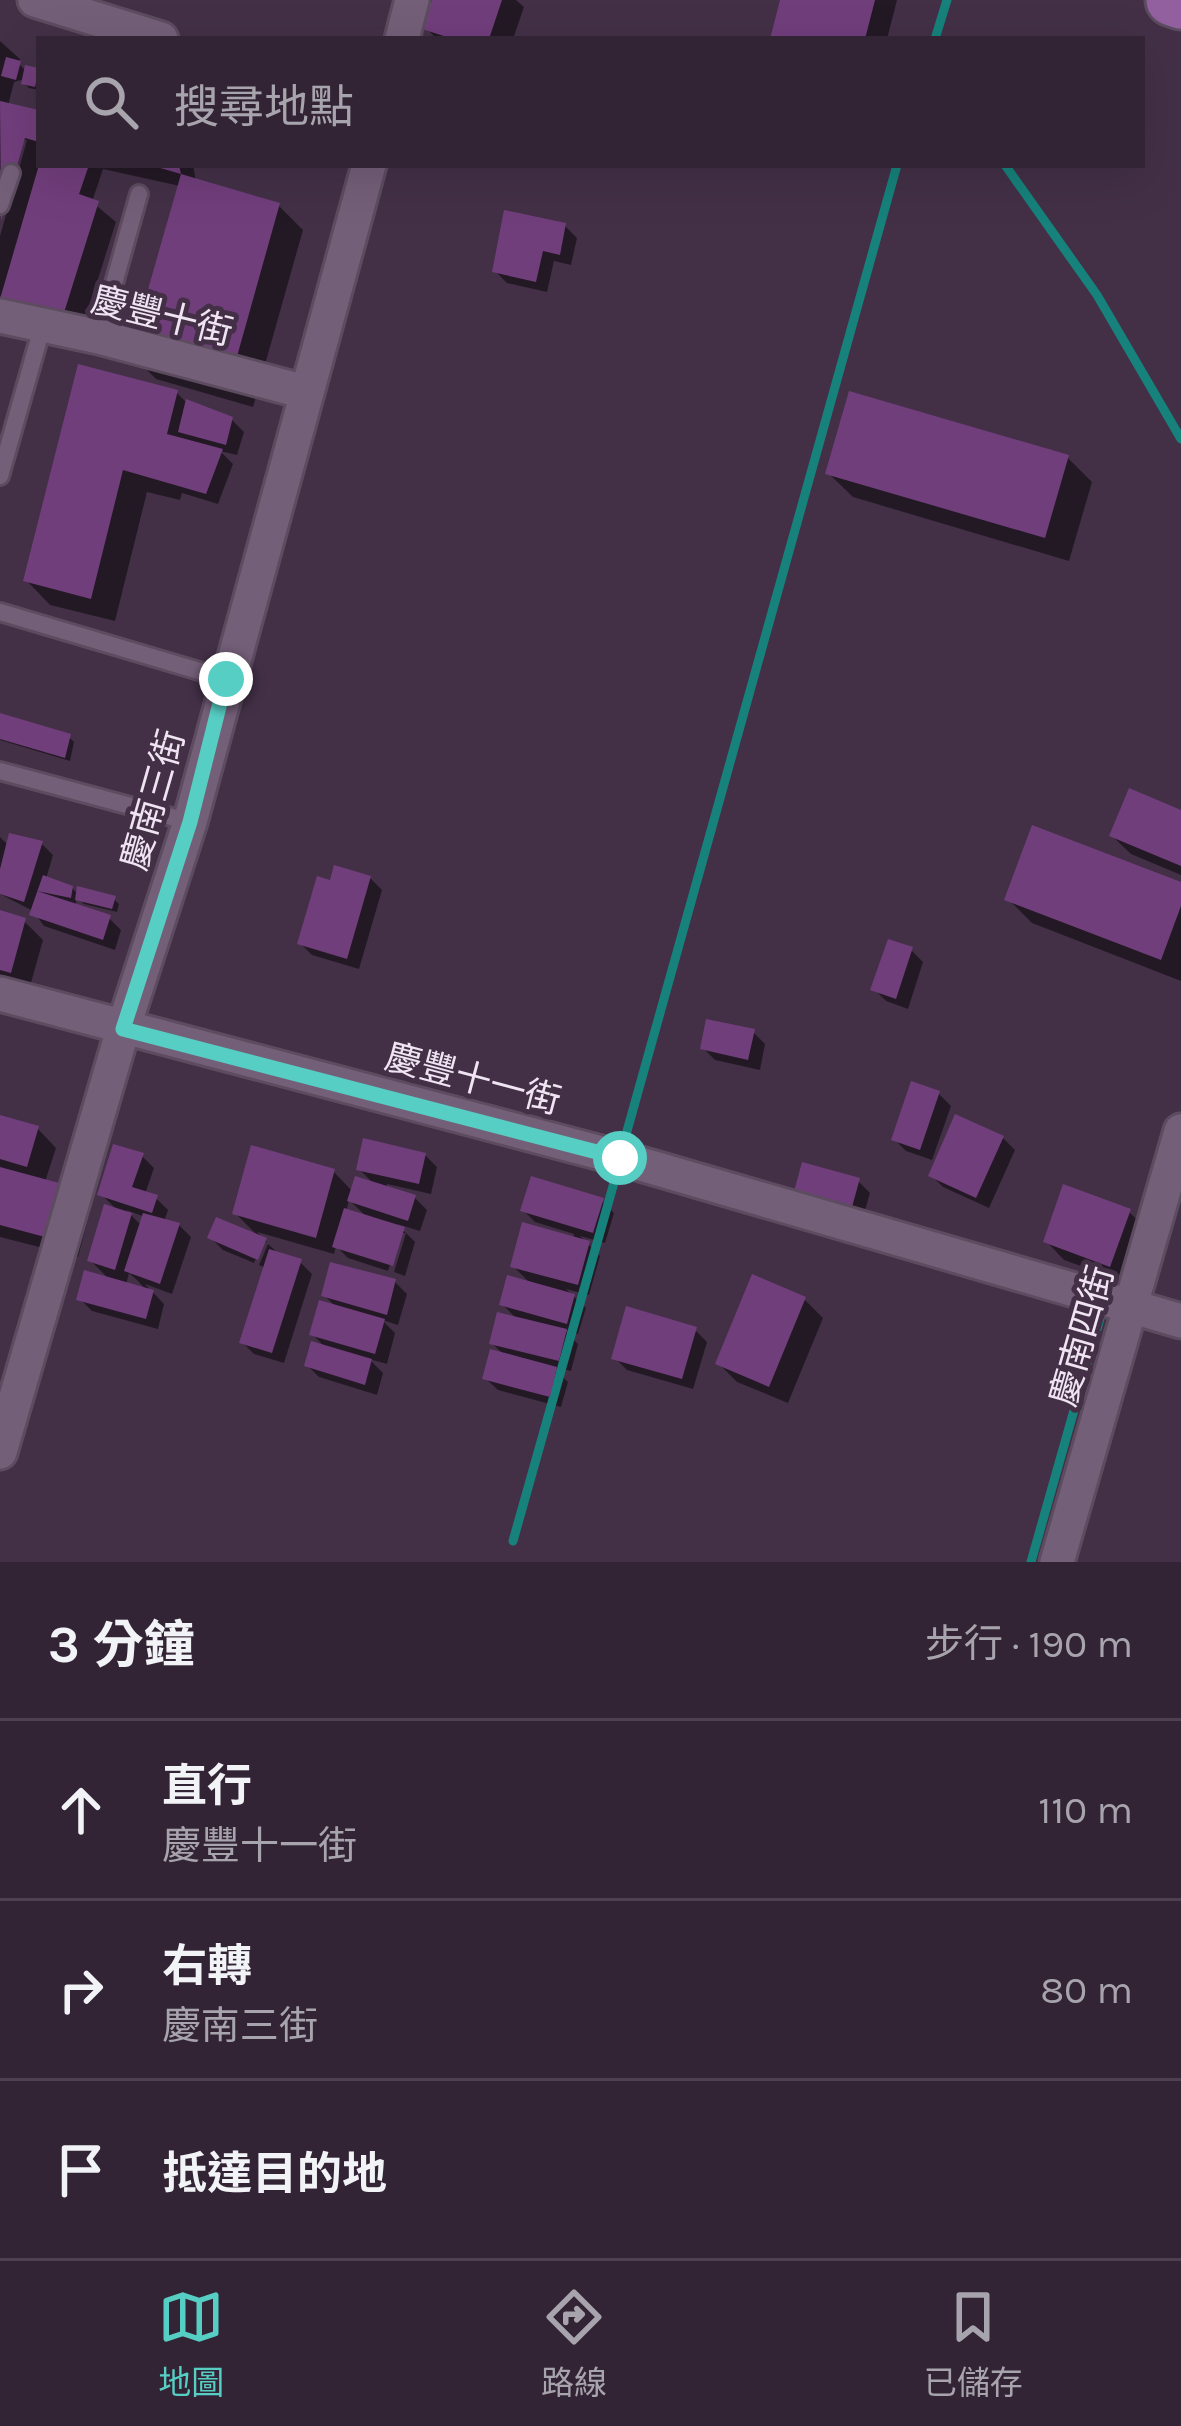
<!DOCTYPE html>
<html lang="zh-TW">
<head>
<meta charset="utf-8">
<style>
	body { margin:0; font-family:Karla,"Noto Sans TC",sans-serif; background:#3d3041; color:#f1f3f6 }
	.stop { position:absolute; width:36px; height:36px; margin:-27px; border:9px solid #56cec4; border-radius:50%; background:#fff }
	.stop.end { background:#56cec4; border-color:#fff; box-shadow:0 3px 12px #0008 }
	.list { margin:0; padding:0; list-style:none }
	h2 { display:flex; justify-content:space-between; align-items:center; height:156px; margin:0; padding:0 48px; font-size:51px }
	h2 small { font-size:39px; font-weight:400; color:#a8a4ad }
	.list li { display:grid; grid-template-columns:78px 1fr auto; gap:36px; align-items:center; box-sizing:border-box; height:180px; padding:0 48px; border-top:3px solid #4d4150 }
	.list b { display:block; font-size:45px; white-space:nowrap }
	.list p { margin:0; font-size:39px; white-space:nowrap; color:#a8a4ad }
	.list em { font-size:39px; font-style:normal; color:#a8a4ad }
	.icon { flex:none; width:66px; height:66px; fill:none; stroke:currentColor; stroke-width:2; stroke-linecap:round; stroke-linejoin:round }
	.map { position:relative; flex:none; width:1181px; height:1562px; overflow:hidden }
	.search { position:absolute; background:#322435; box-shadow:0 12px 48px #0002; left:36px; right:36px; top:36px; height:132px; display:flex; align-items:center; gap:30px; box-sizing:border-box; padding:0 42px; border-radius:0px; color:#a8a4ad; font-size:45px }
	.sheet { height:696px; background:#322435 }
	nav { display:flex; justify-content:space-around; align-items:center; box-sizing:border-box; height:168px; border-top:3px solid #4d4150; background:#322435; font-size:33px; color:#a8a4ad }
	nav a { display:grid; justify-items:center; gap:6px }
	nav .on { color:#56cec4 }
	.map>svg:first-child { display:block }
</style>
</head>
<body>
<div class="map">
<svg width="1181" height="1562" viewBox="0 0 1181 1562">
	<rect width="100%" height="100%" fill="#433047"/>
	<g fill="#0007" fill-rule="evenodd">
		<path d="M435,0H516L524,7L513,39H437L426,28Z"/>
		<path d="M783,0H897L887,39H773Z"/>
		<path d="M0,41L20,59L19,64L26,71L39,73V90L29,88L21,80L14,82L8,106L39,113V165H193L196,182L279,206L303,230L253,407L156,379L132,355L180,186L103,169L92,202L116,222L80,336L0,332V236L27,140H21L0,214Z"/>
		<path d="M565,226L577,238L571,265L554,261L547,292L507,283L495,271Z"/>
		<path d="M177,393L187,403L232,420L244,432L237,455L220,451L233,464L218,504L182,493L180,500L147,492L115,621L50,605L26,580Z"/>
		<path d="M1068,458L1092,482L1069,561L853,497L828,473Z"/>
		<path d="M0,716L69,737L74,742L70,761L0,740Z"/>
		<path d="M1181,813V875L1131,854L1112,836Z"/>
		<path d="M0,837L9,846L41,843L53,855L46,879L72,888L79,895L114,899L119,904L117,912L84,904L77,897L75,907L109,918L121,930L115,950L44,926L33,911L0,894Z"/>
		<path d="M370,878L382,890L359,969L312,955L300,943L332,883Z"/>
		<path d="M1181,885V981L1032,923L1008,899Z"/>
		<path d="M0,913L24,921L43,940L29,990L0,980Z"/>
		<path d="M911,950L923,962L908,1009L886,1001L874,989Z"/>
		<path d="M753,1032L765,1044L760,1070L715,1060L703,1048Z"/>
		<path d="M939,1094L951,1106L932,1160L906,1151L894,1139Z"/>
		<path d="M0,1118L38,1129L56,1148L45,1182L72,1189L91,1208L78,1257L0,1237Z"/>
		<path d="M1003,1138L1015,1150L989,1208L943,1187L931,1175Z"/>
		<path d="M425,1155L437,1167L431,1194L387,1184L386,1189L415,1198L427,1210L420,1231L397,1224L406,1233H400L388,1271L348,1258L336,1246L334,1254L257,1232L267,1242H263L254,1263L223,1250L211,1238H260L235,1213L334,1172L353,1192L376,1186L359,1169ZM349,1200L369,1219L346,1212Z"/>
		<path d="M142,1156L154,1168L145,1194L156,1198L168,1210L164,1222L179,1225L191,1237L172,1294L145,1284L164,1304L158,1329L92,1311L80,1299L111,1281L90,1260L119,1212L101,1194ZM126,1210L145,1217L142,1226ZM129,1273L138,1281L147,1291L126,1285Z"/>
		<path d="M858,1181L870,1193L860,1228L806,1214Z"/>
		<path d="M602,1201L614,1213L605,1243L580,1236L600,1256L589,1295L566,1289L586,1308L578,1334L563,1329L578,1344L571,1371L553,1367L568,1382L561,1407L498,1390L485,1378L506,1357L492,1343L519,1321L502,1304L532,1285L513,1266L573,1239L574,1234L535,1222L523,1210Z"/>
		<path d="M1129,1212L1148,1230L1128,1283L1064,1260L1046,1241Z"/>
		<path d="M406,1233L415,1242L405,1276L394,1272Z"/>
		<path d="M268,1244L278,1253L300,1262L312,1274L284,1363L254,1354L242,1342L266,1268L259,1265Z"/>
		<path d="M395,1282L407,1294L398,1325L382,1320L395,1333L387,1364L369,1359L383,1373L377,1395L319,1377L307,1365L326,1348L313,1335L337,1308L324,1295Z"/>
		<path d="M805,1300L823,1318L788,1403L737,1382L718,1363Z"/>
		<path d="M695,1330L707,1342L693,1389L627,1370L615,1358Z"/>
	</g>
	<g fill="none" stroke-linecap="round" stroke-linejoin="round">
		<g stroke="#16827b" stroke-width="9">
			<path d="M935,39L947,0"/>
			<path d="M1005,165L1097,295L1181,439"/>
			<path d="M622,1149L897,165"/>
			<path d="M513,1541L619,1165"/>
			<path d="M1031,1562L1101,1315"/>
		</g>
	</g>
	<g fill="#713e7c">
		<path d="M432,0H502L489,39H453L422,29Z"/>
		<path d="M780,0H875L865,39H770Z"/>
		<path d="M6,57L21,61L16,80L1,76Z"/>
		<path d="M25,65L39,68L35,87L21,84Z"/>
		<path d="M0,101L39,110V142L25,138L1,221Z"/>
		<path d="M39,165H89L79,194L99,201L62,319L0,299Z"/>
		<path d="M150,165H179L181,174L280,203L229,385L129,356L181,174Z"/>
		<path d="M504,210L566,223L560,255L543,251L536,282L492,272Z"/>
		<path d="M78,364L178,390L167,434L223,449L206,494L123,470L91,599L23,581Z"/>
		<path d="M849,391L1069,455L1045,538L825,474Z"/>
		<path d="M186,399L233,417L226,445L178,432Z"/>
		<path d="M0,713L71,734L65,758L0,739Z"/>
		<path d="M1129,788L1181,810V866L1109,836Z"/>
		<path d="M1032,825L1181,882V906L1161,960L1004,900Z"/>
		<path d="M9,833L43,841L24,902L0,894V869Z"/>
		<path d="M334,865L371,876L347,959L297,944L317,876L330,880Z"/>
		<path d="M43,875L73,886L71,898L37,891L111,915L103,940L29,915Z"/>
		<path d="M77,886L116,896L112,909L75,900Z"/>
		<path d="M0,910L26,918L11,973L0,970Z"/>
		<path d="M888,939L913,947L896,999L870,990Z"/>
		<path d="M706,1019L755,1029L748,1060L700,1049Z"/>
		<path d="M911,1081L940,1091L920,1150L891,1140Z"/>
		<path d="M955,1114L1004,1136L976,1198L928,1176Z"/>
		<path d="M0,1115L39,1126L27,1167L0,1159Z"/>
		<path d="M363,1138L426,1153L419,1184L356,1170Z"/>
		<path d="M113,1144L144,1153L132,1187L158,1195L152,1213L97,1195Z"/>
		<path d="M251,1145L335,1169L316,1238L232,1214Z"/>
		<path d="M802,1162L860,1178L849,1218L791,1203Z"/>
		<path d="M0,1167L74,1187L60,1241L0,1225Z"/>
		<path d="M355,1176L416,1195L408,1221L347,1201Z"/>
		<path d="M531,1176L604,1198L593,1233L520,1211Z"/>
		<path d="M1063,1184L1131,1209L1110,1267L1043,1242Z"/>
		<path d="M104,1204L132,1213L115,1270L87,1261Z"/>
		<path d="M344,1208L405,1227L393,1266L332,1247Z"/>
		<path d="M143,1213L180,1223L160,1284L124,1271Z"/>
		<path d="M216,1217L267,1238L258,1260L207,1238Z"/>
		<path d="M522,1222L590,1241L578,1285L510,1267Z"/>
		<path d="M269,1249L302,1259L272,1353L239,1343Z"/>
		<path d="M330,1262L396,1279L387,1315L321,1296Z"/>
		<path d="M84,1270L154,1290L146,1319L76,1300Z"/>
		<path d="M752,1274L806,1297L769,1387L715,1364Z"/>
		<path d="M507,1275L575,1294L567,1324L499,1305Z"/>
		<path d="M319,1300L385,1319L375,1354L309,1335Z"/>
		<path d="M626,1306L697,1327L682,1379L611,1359Z"/>
		<path d="M497,1312L567,1329L559,1361L489,1344Z"/>
		<path d="M311,1341L372,1359L365,1385L304,1366Z"/>
		<path d="M490,1349L557,1367L550,1397L482,1379Z"/>
	</g>
	<g fill="none" stroke-linecap="round" stroke-linejoin="round">
		<g stroke="#5d4c60" stroke-width="22">
			<g id="lane">
				<path d="M0,205L11,173"/>
				<path d="M99,337L139,194"/>
				<path d="M0,476L42,328"/>
				<path d="M0,612L226,679"/>
				<path d="M0,771L190,822"/>
			</g>
		</g>
		<g stroke="#5d4c60" stroke-width="39">
			<g id="street">
				<path d="M35,0L161,39"/>
				<path d="M402,39L412,0"/>
				<path d="M0,316L99,337L305,392"/>
				<path d="M0,994L620,1158L1181,1321"/>
				<path d="M0,1452L123,1029L190,822L369,165"/>
				<path d="M1057,1562L1181,1131"/>
			</g>
		</g>
		<g stroke="#5d4c60" stroke-width="57">
			<path id="primary" d="M1172,0L1181,3"/>
		</g>
		<use href="#lane" stroke="#745f79" stroke-width="16"/>
		<use href="#street" stroke="#745f79" stroke-width="33"/>
		<use href="#primary" stroke="#93609f" stroke-width="51"/>
	</g>
	<g fill="none" stroke-linecap="round" stroke-linejoin="round">
		<path stroke="#56cec4" stroke-width="15" d="M226,679L190,822L123,1029L620,1158"/>
	</g>
	<g text-anchor="middle" dominant-baseline="central" stroke-width="10" stroke-linejoin="round" paint-order="stroke">
		<g font-size="36" fill="#f0e4f2" stroke="#433047">
			<text transform="translate(162 316) rotate(14)">慶豐十街</text>
			<text transform="translate(153 800) rotate(-74)">慶南三街</text>
			<text transform="translate(473 1079) rotate(15)">慶豐十一街</text>
			<text transform="translate(1082 1336) rotate(-74)">慶南四街</text>
		</g>
	</g>
</svg>
<div class="stop" style="left:620px;top:1158px"></div>
<div class="stop end" style="left:226px;top:679px"></div>
<div class="search"><svg class="icon" aria-label="search" viewBox="0 0 24 24"><circle cx="10" cy="10" r="6"/><path d="M15 15l6 6"/></svg>搜尋地點</div>
</div>
<section class="sheet">
<h2>3 分鐘<small>步行 · 190 m</small></h2>
<ul class="list">
<li><svg class="icon" aria-label="ahead" viewBox="0 0 24 24"><path d="M12 20V5M6 11l6-6 6 6"/></svg><div><b>直行</b><p>慶豐十一街</p></div><em>110 m</em></li>
<li><svg class="icon" aria-label="right" viewBox="0 0 24 24"><path d="M7 20v-9h11M14 6l5 5-5 5"/></svg><div><b>右轉</b><p>慶南三街</p></div><em>80 m</em></li>
<li><svg class="icon" aria-label="arrive" viewBox="0 0 24 24"><path d="M6 21V4h12l-3 4 3 4H6"/></svg><div><b>抵達目的地</b></div></li>
</ul>
</section>
<nav>
<a class="on"><svg class="icon" aria-label="map" viewBox="0 0 24 24"><path d="M3 6l6-2 6 2 6-2v14l-6 2-6-2-6 2zM9 4v14M15 6v14"/></svg>地圖</a>
<a><svg class="icon" aria-label="directions" viewBox="0 0 24 24"><path d="M12 3l9 9-9 9-9-9zM9 14v-3h6M13 9l2 2-2 2"/></svg>路線</a>
<a><svg class="icon" aria-label="saved" viewBox="0 0 24 24"><path d="M7 4h10v16l-5-4-5 4z"/></svg>已儲存</a>
</nav>
</body>
</html>
